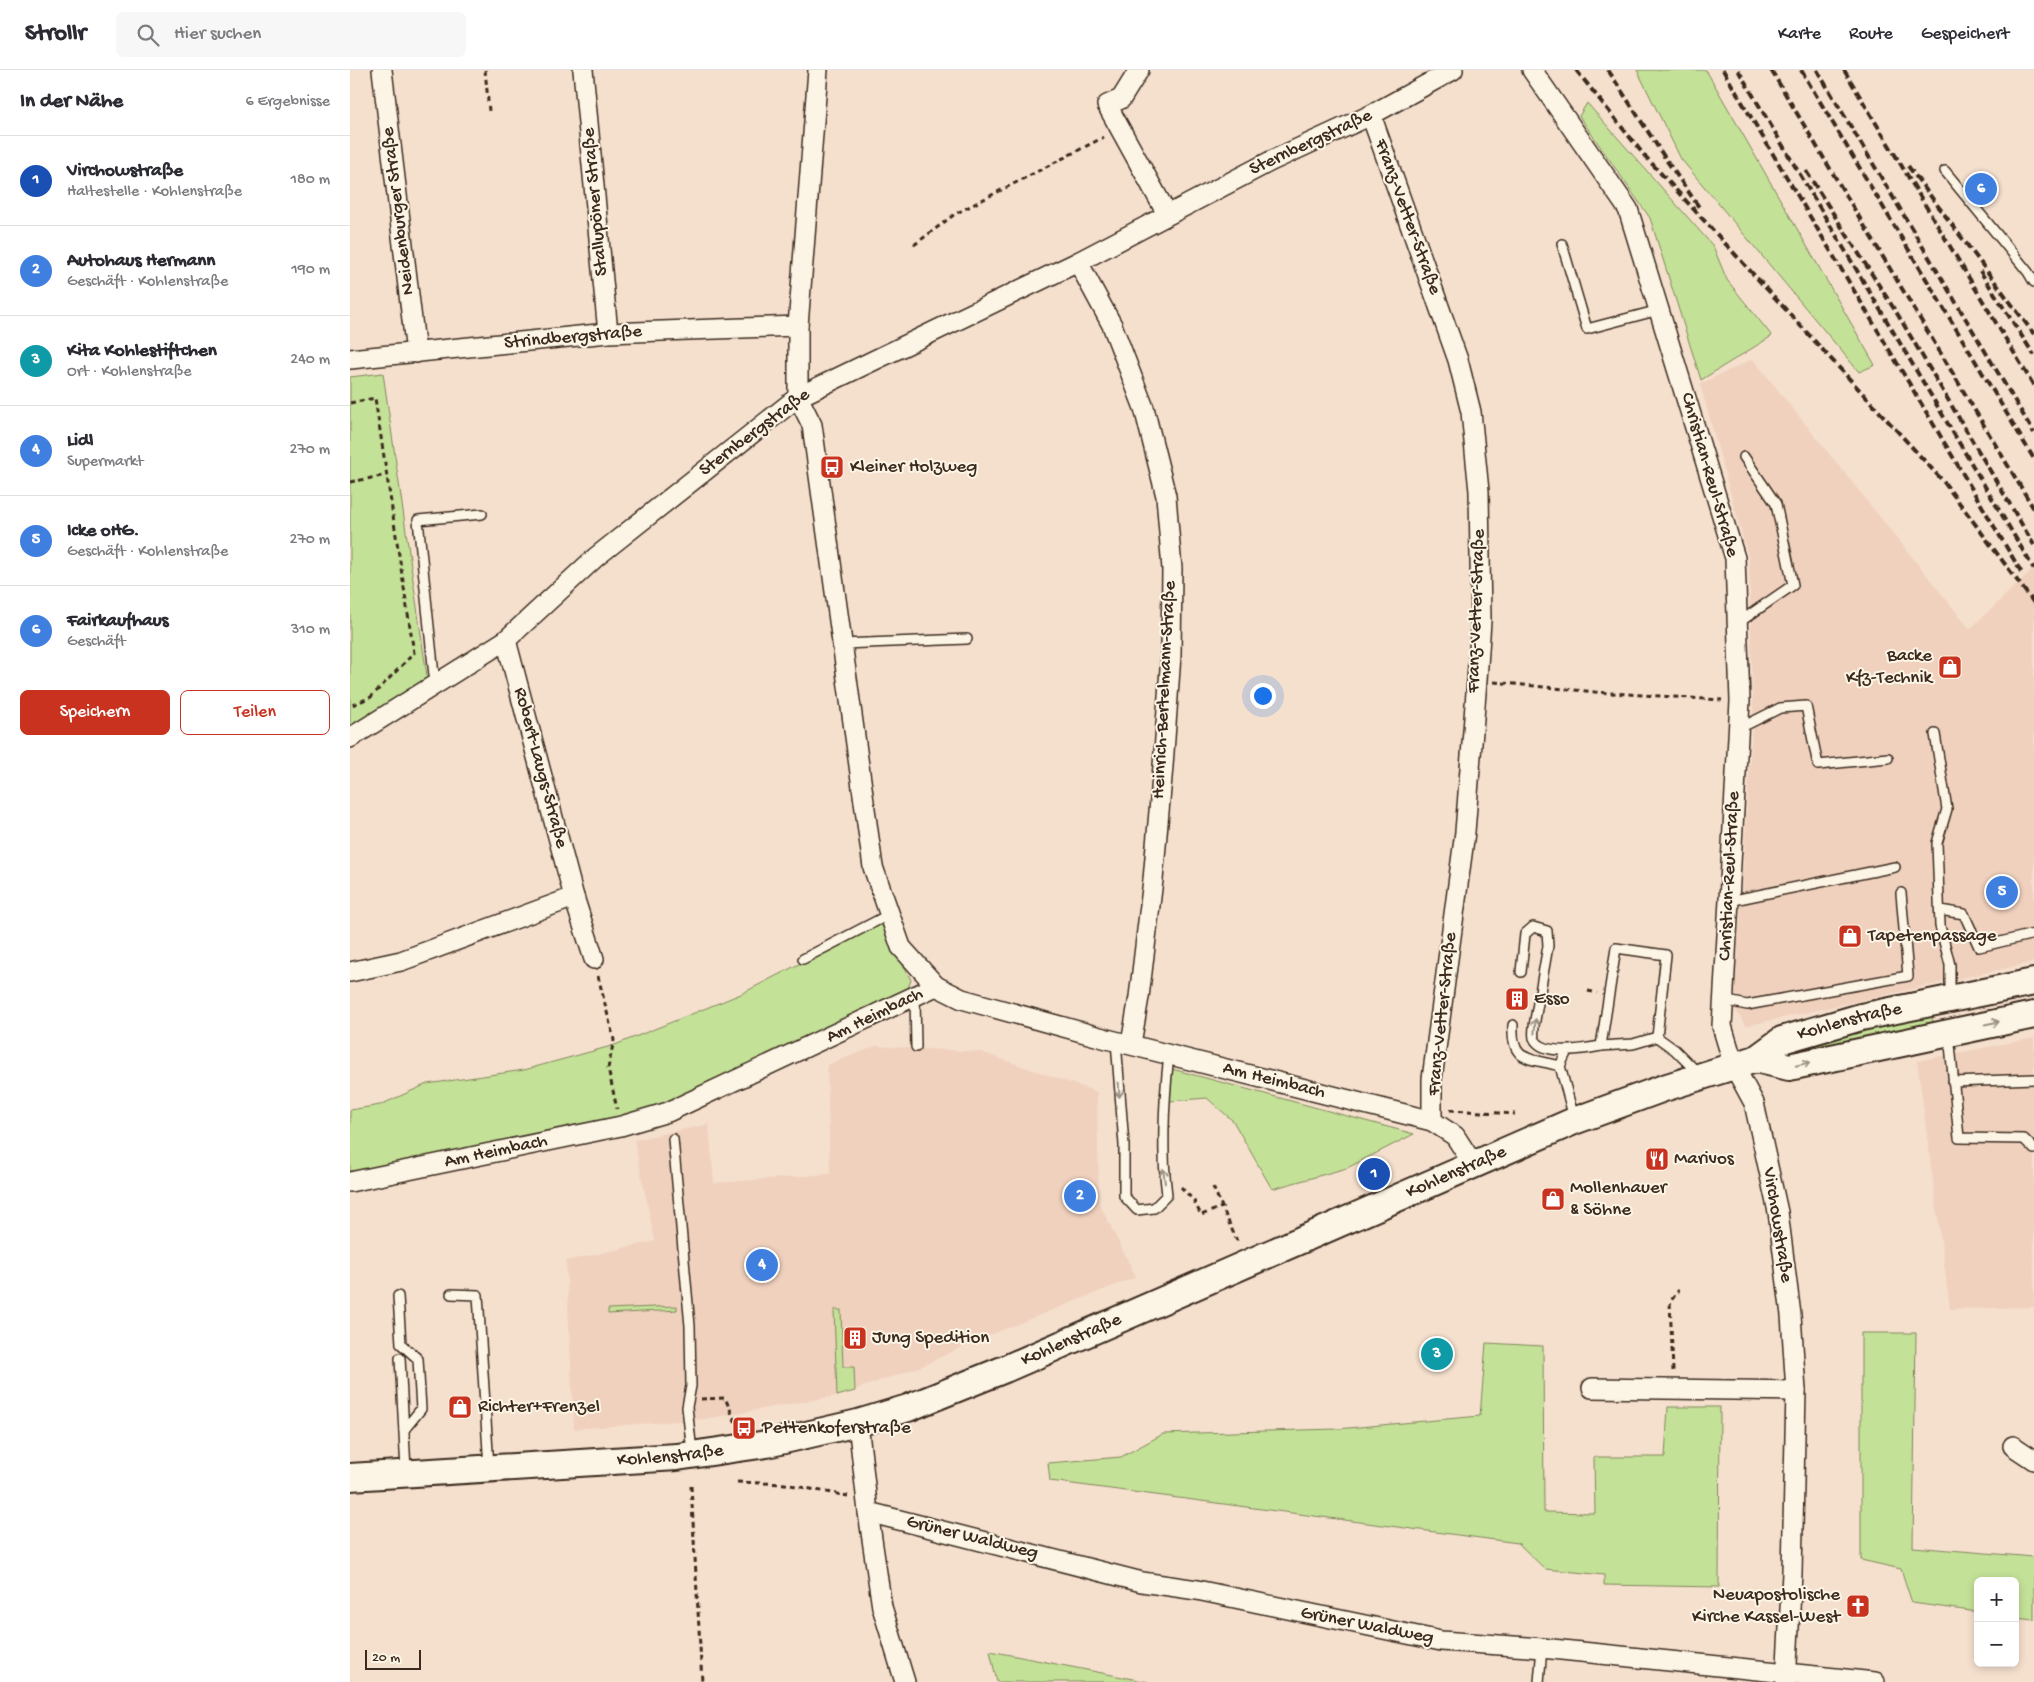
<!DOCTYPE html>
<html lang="de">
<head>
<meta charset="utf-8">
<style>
	body { margin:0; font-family:"Gochi Hand",sans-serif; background:#f7f7f7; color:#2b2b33 }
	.controls { position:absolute; right:15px; bottom:15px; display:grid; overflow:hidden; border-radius:8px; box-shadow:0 2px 8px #0003 }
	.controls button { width:45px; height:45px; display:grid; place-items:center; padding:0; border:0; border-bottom:1px solid #e1e1e2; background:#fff; color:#2b2b33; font:25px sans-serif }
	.scale { position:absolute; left:15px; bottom:12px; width:56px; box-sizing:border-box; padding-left:5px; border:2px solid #3b2a1e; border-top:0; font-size:14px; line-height:18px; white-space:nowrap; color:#3b2a1e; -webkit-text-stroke:4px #fcf5e5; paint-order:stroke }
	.you { position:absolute; left:912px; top:625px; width:18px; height:18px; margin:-12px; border:4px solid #fff; border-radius:50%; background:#1a73e8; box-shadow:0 0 0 8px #1a73e833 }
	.badge { display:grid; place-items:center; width:32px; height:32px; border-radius:50%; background:#c8321e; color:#fff; font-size:16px; font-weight:700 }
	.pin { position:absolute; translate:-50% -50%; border:2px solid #fff; box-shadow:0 1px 5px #0006 }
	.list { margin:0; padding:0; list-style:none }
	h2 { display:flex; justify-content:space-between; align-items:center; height:65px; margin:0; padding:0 20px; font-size:21px }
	h2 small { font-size:16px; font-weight:400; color:#7c7c81 }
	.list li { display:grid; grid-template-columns:32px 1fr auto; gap:15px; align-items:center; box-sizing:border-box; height:90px; padding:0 20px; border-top:1px solid #e1e1e2 }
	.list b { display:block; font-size:19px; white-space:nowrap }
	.list p { margin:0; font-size:16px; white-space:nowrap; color:#7c7c81 }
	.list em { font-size:16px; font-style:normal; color:#7c7c81 }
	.actions { display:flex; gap:10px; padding:15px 20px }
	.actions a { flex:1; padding:11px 0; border:1px solid #c8321e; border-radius:8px; text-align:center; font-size:18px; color:#c8321e }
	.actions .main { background:#c8321e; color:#fff }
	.icon { flex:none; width:28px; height:28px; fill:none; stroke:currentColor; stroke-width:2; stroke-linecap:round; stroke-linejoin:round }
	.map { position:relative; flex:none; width:1684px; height:1612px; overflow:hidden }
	header { display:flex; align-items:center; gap:30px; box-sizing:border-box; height:70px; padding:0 25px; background:#fff; border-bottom:1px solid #e1e1e2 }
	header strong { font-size:24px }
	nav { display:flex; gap:28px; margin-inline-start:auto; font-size:18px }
	.search { width:350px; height:45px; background:#f7f7f7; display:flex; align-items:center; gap:12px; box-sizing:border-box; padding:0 18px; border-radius:8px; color:#7c7c81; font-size:19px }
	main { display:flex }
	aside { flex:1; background:#fff }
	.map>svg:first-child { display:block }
</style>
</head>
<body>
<header>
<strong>Strollr</strong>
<div class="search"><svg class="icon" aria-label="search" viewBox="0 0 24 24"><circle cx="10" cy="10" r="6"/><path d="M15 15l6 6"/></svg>Hier suchen</div>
<nav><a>Karte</a><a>Route</a><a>Gespeichert</a></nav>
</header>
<main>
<aside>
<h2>In der Nähe<small>6 Ergebnisse</small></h2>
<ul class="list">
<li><span class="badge" style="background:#1a4fb4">1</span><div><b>Virchowstraße</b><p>Haltestelle · Kohlenstraße</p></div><em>180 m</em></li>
<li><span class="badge" style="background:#3f7fe0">2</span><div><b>Autohaus Hermann</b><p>Geschäft · Kohlenstraße</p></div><em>190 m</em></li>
<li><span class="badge" style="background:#0f9aa8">3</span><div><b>Kita Kohlestiftchen</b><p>Ort · Kohlenstraße</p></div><em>240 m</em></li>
<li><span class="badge" style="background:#3f7fe0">4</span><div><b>Lidl</b><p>Supermarkt</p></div><em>270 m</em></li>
<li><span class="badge" style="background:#3f7fe0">5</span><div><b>Icke oHG.</b><p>Geschäft · Kohlenstraße</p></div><em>270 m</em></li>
<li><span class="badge" style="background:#3f7fe0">6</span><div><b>Fairkaufhaus</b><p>Geschäft</p></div><em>310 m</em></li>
</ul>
<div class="actions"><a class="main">Speichern</a><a>Teilen</a></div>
</aside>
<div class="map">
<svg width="1684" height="1612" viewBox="0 0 1684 1612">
	<rect width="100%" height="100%" fill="#f5e0ce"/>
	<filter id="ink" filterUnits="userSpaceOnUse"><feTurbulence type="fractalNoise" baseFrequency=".02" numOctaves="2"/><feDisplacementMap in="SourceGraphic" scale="10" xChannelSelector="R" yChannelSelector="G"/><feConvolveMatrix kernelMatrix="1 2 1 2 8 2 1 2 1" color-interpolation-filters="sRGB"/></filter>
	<g filter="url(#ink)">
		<g fill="#f0d1be">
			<path d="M1403,289L1620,559L1684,498V892L1396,956L1384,938L1403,642L1399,490L1350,314Z"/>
			<path d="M1684,968V1237L1600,1239L1567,991Z"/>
			<path d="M526,976L631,982L747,1022L749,1133L786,1207L627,1270L572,1296L487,1326L355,1349L224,1359L216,1191L305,1171L284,1070L359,1054L364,1113L480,1104L477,995Z"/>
		</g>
		<g fill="#c4e198" stroke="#80865b">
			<path d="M1287,0H1356L1525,295L1509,302L1331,89Z"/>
			<path d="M1237,33L1363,176L1377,210L1422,266L1351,310L1300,148L1229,46Z"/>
			<path d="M33,303L78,613L0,660V307Z"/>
			<path d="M530,852L561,910L556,924L334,1028L295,1041L0,1105V1040L30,1035L77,1014L174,1000L265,975L391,924Z"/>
			<path d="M1581,943L1584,955L1429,986V982Z"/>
			<path d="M822,999L1064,1064L997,1098L922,1119L883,1051L857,1028L820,1031Z"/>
			<path d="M327,1236V1240L258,1244V1239Z"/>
			<path d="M484,1240H491L493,1297H504L505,1321L487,1326Z"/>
			<path d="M1511,1263H1566L1563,1477L1684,1487V1550L1665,1548V1511H1628V1542L1562,1533L1551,1499L1511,1490Z"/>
			<path d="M1136,1273L1193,1276L1194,1442L1245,1443L1244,1387H1315L1318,1337H1370L1369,1517L1254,1515V1505L1195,1499L1168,1473L700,1411L698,1393L771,1387L813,1364L987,1359L1130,1346Z"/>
			<path d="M640,1581L798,1612H647Z"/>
		</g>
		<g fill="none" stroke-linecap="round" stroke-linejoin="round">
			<g stroke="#3b2a1e" stroke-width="12">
				<g id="service">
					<path d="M1595,101L1678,202L1684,212"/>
					<path d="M1212,174L1237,259L1309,240"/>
					<path d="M1388,553L1443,515L1426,434L1394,387"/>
					<path d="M492,574L617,569"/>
					<path d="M85,615L68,450L132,444"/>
					<path d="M1388,659L1430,638L1456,636L1468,695L1538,688"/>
					<path d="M1585,664L1597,739L1587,773L1590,856L1600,895V927"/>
					<path d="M1379,831L1545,797"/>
					<path d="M1590,840L1614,844L1629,877L1684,864"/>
					<path d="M453,889L540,844"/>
					<path d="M1171,902L1175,864L1183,857L1197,861L1198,876L1184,956C1184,959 1183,965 1184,968C1192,987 1235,979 1251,976L1266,878L1316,885L1307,967"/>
					<path d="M565,927L566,977"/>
					<path d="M1373,930L1397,935L1558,906L1551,823"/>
					<path d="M1163,955C1161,994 1180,987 1210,996"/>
					<path d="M1599,964L1609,1068L1674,1069L1684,1079"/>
					<path d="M1307,967L1325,980L1349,1004"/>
					<path d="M766,971L774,1075V1126L787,1140L804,1138L817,1125C811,1079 814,1030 819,984"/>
					<path d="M1251,976L1283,974L1307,967"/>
					<path d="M1217,981L1210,996L1224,1048"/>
					<path d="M1603,1012L1684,1009"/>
					<path d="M323,1069L340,1256L341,1316L337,1337L342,1382"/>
					<path d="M101,1224L128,1225L139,1397"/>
					<path d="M48,1226L51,1274L68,1289L71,1339L54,1360"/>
					<path d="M50,1288L56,1400"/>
					<path d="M1189,1612L1192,1578"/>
				</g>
			</g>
			<g stroke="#3b2a1e" stroke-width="22">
				<g id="minor">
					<path d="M32,0L66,283"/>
					<path d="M233,0L258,263"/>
					<path d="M468,0L448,256V327L462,355L523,797L551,877L586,916L612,929L757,969L1082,1051L1105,1066L1123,1094"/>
					<path d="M789,0L771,29L757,35L817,144"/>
					<path d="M1182,0L1278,139L1385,488L1390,631L1372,956L1384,996L1404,1033L1428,1142L1441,1245L1446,1321L1442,1503L1436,1612"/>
					<path d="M1021,45L1108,290L1121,342L1129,421L1131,551L1127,610L1115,762L1082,1009V1051"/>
					<path d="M728,192L762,255L794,338L816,426L822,499L821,585L813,696L803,810L789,927L781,974"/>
					<path d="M0,289L258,263L448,256"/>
					<path d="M156,570L224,827L244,889"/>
					<path d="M0,668L156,570L246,487L448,327L728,192L921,91L1021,45L1103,0"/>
					<path d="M0,902L51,891L224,827"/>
					<path d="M0,1112L271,1056L318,1042L586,916"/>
					<path d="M1242,1318L1446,1321"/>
					<path d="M508,1353L518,1442L532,1537L555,1612"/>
					<path d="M1663,1376L1684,1390"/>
					<path d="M518,1442L792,1512L847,1520L1091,1571L1192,1578L1525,1612"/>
				</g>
			</g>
			<g stroke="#3b2a1e" stroke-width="30">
				<g id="secondary">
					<path d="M1406,989L1439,997L1684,945"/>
					<path id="s1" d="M0,1407L327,1387L417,1374L508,1353L558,1338L655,1299L1224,1051L1314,1018L1406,989L1432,970L1511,947L1684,912"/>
				</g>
			</g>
			<g stroke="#3b2a1e" stroke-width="3" stroke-dasharray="5 4" stroke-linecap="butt">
				<path d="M135,0L139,41"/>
				<path d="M564,175L605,144L754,67"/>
				<path d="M0,333L25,328L64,583L21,627L0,636"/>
				<path d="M0,412L37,405"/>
				<path d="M1144,612L1245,622L1372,630"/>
				<path d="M248,906L264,970L258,998L267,1039"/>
				<path d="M1238,921L1247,923"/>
				<path d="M1100,1040L1165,1044"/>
				<path d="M831,1117L844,1131L851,1145L872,1137L887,1171"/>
				<path d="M863,1117L872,1137"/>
				<path d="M1323,1301L1320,1232L1329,1220"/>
				<path d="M351,1329L375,1328L386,1353"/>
				<path d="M387,1412L435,1414L498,1426"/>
				<path d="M341,1416L352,1612"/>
			</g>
			<use href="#service" stroke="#fcf5e5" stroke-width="9"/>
			<use href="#minor" stroke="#fcf5e5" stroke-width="19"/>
			<use href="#secondary" stroke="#fcf5e5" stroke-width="26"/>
			<g stroke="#3b2a1e" stroke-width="4" stroke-dasharray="8 4" stroke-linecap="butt">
				<path d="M1226,0L1294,85L1593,411L1684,533"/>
				<path d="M1258,0L1317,91L1349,137"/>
				<path d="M1373,0L1673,505"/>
				<path d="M1388,0L1684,499"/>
				<path d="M1421,0L1684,439"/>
				<path d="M1451,0L1684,389"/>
				<path d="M1467,0L1684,363"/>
				<path d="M1494,0L1684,316"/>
				<path d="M1558,96L1684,264"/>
				<path d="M1456,101L1548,245L1684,475"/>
				<path d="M1630,201L1684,285"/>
			</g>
		</g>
		<defs><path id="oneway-shaft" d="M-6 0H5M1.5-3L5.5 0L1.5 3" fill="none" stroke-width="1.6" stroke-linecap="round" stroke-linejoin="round" transform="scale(1.25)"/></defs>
		<g stroke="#9c9082">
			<use href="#oneway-shaft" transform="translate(1642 953) rotate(-11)"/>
			<use href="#oneway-shaft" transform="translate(1185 956) rotate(-85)"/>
			<use href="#oneway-shaft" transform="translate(1453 994) rotate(-13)"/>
			<use href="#oneway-shaft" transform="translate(769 1020) rotate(87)"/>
			<use href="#oneway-shaft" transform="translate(814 1106) rotate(-97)"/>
		</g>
	</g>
	<defs>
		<g id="bus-square" transform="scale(1.25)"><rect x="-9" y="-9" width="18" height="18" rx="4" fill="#c8321e" stroke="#fcf5e5"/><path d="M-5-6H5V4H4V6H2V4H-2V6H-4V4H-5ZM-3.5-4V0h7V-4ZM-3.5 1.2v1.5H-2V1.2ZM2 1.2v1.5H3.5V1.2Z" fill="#fff"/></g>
		<g id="shop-square" transform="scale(1.25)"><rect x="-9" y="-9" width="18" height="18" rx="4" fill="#c8321e" stroke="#fcf5e5"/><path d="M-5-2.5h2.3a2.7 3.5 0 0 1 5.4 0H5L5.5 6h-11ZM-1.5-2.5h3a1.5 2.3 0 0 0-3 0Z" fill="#fff"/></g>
		<g id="building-square" transform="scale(1.25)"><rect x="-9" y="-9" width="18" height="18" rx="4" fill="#c8321e" stroke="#fcf5e5"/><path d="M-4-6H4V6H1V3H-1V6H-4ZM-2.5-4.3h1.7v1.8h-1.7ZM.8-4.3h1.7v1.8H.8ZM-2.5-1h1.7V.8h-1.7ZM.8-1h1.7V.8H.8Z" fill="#fff"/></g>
		<g id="restaurant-square" transform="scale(1.25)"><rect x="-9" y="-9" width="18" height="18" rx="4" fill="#c8321e" stroke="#fcf5e5"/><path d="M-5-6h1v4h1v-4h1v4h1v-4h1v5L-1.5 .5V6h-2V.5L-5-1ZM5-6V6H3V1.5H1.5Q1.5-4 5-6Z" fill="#fff"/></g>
		<g id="church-square" transform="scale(1.25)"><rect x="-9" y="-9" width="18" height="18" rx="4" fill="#c8321e" stroke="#fcf5e5"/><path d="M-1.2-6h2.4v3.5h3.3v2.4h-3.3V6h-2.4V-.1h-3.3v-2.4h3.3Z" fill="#fff"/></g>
	</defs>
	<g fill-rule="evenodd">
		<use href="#bus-square" x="482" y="397"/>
		<use href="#shop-square" x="1600" y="597"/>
		<use href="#shop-square" x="1500" y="866"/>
		<use href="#building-square" x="1167" y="929"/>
		<use href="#restaurant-square" x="1307" y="1089"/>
		<use href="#shop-square" x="1203" y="1129"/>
		<use href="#building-square" x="505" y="1268"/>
		<use href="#shop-square" x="110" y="1337"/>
		<use href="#bus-square" x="394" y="1358"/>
		<use href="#church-square" x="1508" y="1536"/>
	</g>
	<g text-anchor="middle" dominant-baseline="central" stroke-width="4" stroke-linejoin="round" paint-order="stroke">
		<g font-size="19" fill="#3b2a1e" stroke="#fcf5e5">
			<text transform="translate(961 73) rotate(-25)">Sternbergstraße</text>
			<text transform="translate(246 132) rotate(-95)">Stallupöner Straße</text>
			<text transform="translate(49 141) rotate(-97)">Neidenburger Straße</text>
			<text transform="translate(1057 147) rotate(70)">Franz-Vetter-Straße</text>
			<text transform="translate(223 268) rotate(-5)">Strindbergstraße</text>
			<text transform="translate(405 363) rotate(-37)">Sternbergstraße</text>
			<text transform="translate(1359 405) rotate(74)">Christian-Reul-Straße</text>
			<text transform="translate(1127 541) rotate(-88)">Franz-Vetter-Straße</text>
			<text transform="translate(815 620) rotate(-87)">Heinrich-Bertelmann-Straße</text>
			<text transform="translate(190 698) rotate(75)">Robert-Laugs-Straße</text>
			<text transform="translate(1380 806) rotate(-87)">Christian-Reul-Straße</text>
			<text transform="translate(1093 944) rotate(-84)">Franz-Vetter-Straße</text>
			<text transform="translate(525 946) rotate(-26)">Am Heimbach</text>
			<text stroke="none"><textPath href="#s1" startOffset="1584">Kohlenstraße</textPath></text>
			<text transform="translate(924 1011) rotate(14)">Am Heimbach</text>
			<text transform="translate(146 1082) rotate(-12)">Am Heimbach</text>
			<text stroke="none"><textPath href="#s1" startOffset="1161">Kohlenstraße</textPath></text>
			<text transform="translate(1427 1155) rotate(81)">Virchowstraße</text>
			<text stroke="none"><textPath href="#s1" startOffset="741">Kohlenstraße</textPath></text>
			<text stroke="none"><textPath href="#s1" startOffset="321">Kohlenstraße</textPath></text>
			<text transform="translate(622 1468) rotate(14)">Grüner Waldweg</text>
			<text transform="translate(1017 1556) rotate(11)">Grüner Waldweg</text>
		</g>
		<g font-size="19" fill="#3b2a1e" stroke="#fcf5e5" text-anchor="start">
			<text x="500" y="397">Kleiner Holzweg</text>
			<text x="1582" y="586" text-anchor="end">Backe<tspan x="1582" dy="22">Kfz-Technik</tspan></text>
			<text x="1518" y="866">Tapetenpassage</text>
			<text x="1184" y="929">Esso</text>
			<text x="1324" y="1089">Marivos</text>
			<text x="1220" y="1118">Mollenhauer<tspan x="1220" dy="22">&amp; Söhne</tspan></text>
			<text x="522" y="1268">Jung Spedition</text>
			<text x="128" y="1337">Richter+Frenzel</text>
			<text x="412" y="1358">Pettenkoferstraße</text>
			<text x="1490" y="1525" text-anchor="end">Neuapostolische<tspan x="1490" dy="22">Kirche Kassel-West</tspan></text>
		</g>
	</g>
</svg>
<div class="controls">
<button>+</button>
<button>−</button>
</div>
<div class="scale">20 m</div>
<div class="you"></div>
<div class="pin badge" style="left:1024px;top:1104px;background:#1a4fb4">1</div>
<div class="pin badge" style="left:730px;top:1126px;background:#3f7fe0">2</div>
<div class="pin badge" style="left:1087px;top:1284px;background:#0f9aa8">3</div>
<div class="pin badge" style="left:412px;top:1195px;background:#3f7fe0">4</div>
<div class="pin badge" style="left:1652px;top:822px;background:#3f7fe0">5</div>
<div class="pin badge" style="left:1631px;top:119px;background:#3f7fe0">6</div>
</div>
</main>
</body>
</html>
